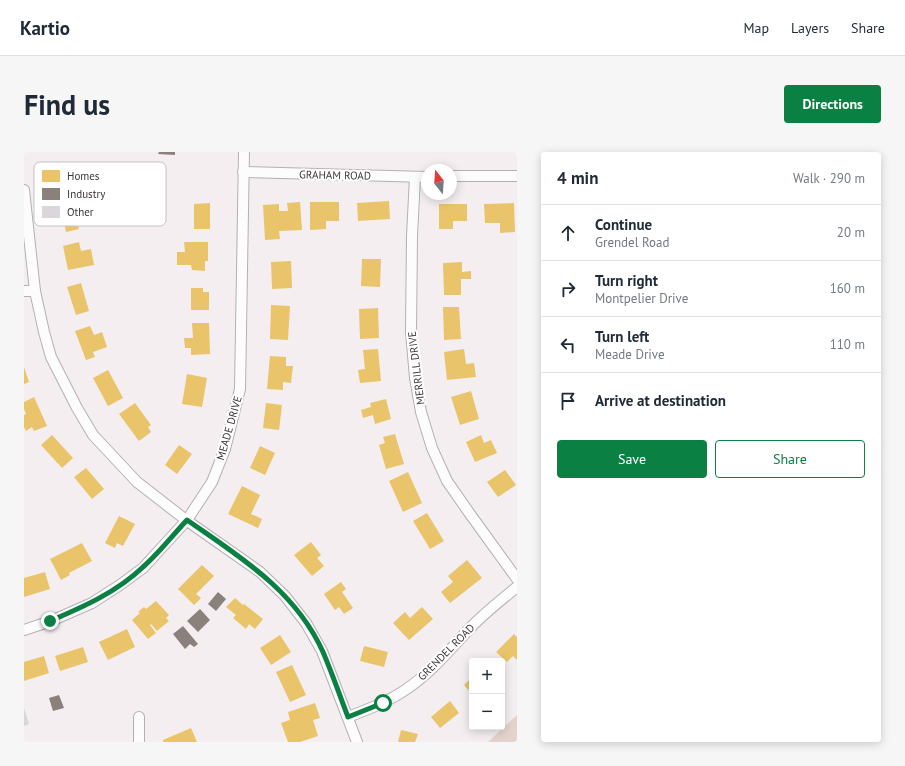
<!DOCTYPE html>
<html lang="en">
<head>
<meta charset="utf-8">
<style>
	body { margin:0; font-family:"PT Sans",sans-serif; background:#f6f6f7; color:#1f2937 }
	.controls { position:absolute; right:12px; bottom:12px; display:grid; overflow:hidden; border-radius:4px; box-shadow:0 2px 10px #0003 }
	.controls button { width:36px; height:36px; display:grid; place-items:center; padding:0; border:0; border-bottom:1px solid #e0e1e3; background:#fff; color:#1f2937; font:20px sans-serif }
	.compass { position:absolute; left:397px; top:12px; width:36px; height:36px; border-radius:50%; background:#fff; box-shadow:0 2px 10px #0003; rotate:343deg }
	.stop { position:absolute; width:12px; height:12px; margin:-9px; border:3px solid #0b8043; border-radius:50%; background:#fff }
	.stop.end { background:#0b8043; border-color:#fff; box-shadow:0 1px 4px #0008 }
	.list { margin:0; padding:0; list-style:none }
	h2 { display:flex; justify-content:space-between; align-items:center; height:52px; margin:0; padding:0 16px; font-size:17px }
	h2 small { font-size:13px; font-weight:400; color:#747a83 }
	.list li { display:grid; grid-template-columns:26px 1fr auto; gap:12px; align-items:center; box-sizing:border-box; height:56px; padding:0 16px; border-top:1px solid #e0e1e3 }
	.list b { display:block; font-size:15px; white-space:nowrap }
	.list p { margin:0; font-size:13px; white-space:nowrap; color:#747a83 }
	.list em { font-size:13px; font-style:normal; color:#747a83 }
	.actions { display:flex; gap:8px; padding:12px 16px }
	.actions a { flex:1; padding:9px 0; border:1px solid #0b8043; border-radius:4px; text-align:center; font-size:14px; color:#0b8043 }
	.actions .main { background:#0b8043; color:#fff }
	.icon { flex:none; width:22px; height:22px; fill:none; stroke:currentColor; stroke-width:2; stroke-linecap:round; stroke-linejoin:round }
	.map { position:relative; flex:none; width:493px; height:590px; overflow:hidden; border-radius:4px }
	header { display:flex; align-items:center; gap:24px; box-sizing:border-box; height:56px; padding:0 20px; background:#fff; border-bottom:1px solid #e0e1e3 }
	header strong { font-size:19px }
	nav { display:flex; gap:22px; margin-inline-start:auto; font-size:14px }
	.intro { display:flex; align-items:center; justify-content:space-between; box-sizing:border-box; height:96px; padding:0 24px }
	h1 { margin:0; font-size:28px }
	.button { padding:10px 18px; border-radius:4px; background:#0b8043; color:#fff; font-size:14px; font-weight:700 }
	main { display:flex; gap:24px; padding:0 24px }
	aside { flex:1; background:#fff; border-radius:4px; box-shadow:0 2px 10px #0003 }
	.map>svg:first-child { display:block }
</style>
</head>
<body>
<header>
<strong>Kartio</strong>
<nav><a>Map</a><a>Layers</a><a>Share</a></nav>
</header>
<div class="intro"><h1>Find us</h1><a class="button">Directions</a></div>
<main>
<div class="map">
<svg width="493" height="590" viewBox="0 0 493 590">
	<rect width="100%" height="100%" fill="#f4eef1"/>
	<path fill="#e4d3cd" d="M493,563V590H464Z"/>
	<g fill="#e9c46a">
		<path d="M65,48L69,65L53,68L55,77L42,80L37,54Z"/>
		<path d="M365,49L366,67L334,69L333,51Z"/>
		<path d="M276,50L278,78L255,79L256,87L241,88L239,53L255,52V59H264L263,51Z"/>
		<path d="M286,50H315V69H302V77L286,78Z"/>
		<path d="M186,51V77H170V52Z"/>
		<path d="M490,51L491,80L476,81V71H461L460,52Z"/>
		<path d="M415,52H443V69H429V77H415Z"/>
		<path d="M55,90L57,99L67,97L70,113L44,118L39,94Z"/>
		<path d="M160,90H184V109H181V119L168,118L167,113H153V100H161Z"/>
		<path d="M338,107H357L356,135L337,134Z"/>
		<path d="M267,109L268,136L248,137L247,110Z"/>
		<path d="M438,110V120L447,119V127H437V143H420L419,111Z"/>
		<path d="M57,131L65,159L52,163L43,135Z"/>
		<path d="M167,136H179V140H185V158H167Z"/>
		<path d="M247,153L266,154L264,188L246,187Z"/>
		<path d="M419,155H435L437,187L420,188Z"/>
		<path d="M354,156L355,186L336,187L335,157Z"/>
		<path d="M168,171H185L186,202L167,203V196H161L160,186H169Z"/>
		<path d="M66,174L70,183L78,180L83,195L69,200L71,205L62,208L51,179Z"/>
		<path d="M354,197L357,229L336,231L334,218L341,217L339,198Z"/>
		<path d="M440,197L442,212L450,211L452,225L423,228L420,200Z"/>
		<path d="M246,204L262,205V214H269L267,231L259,230V238L243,237Z"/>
		<path d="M0,215L5,230L0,232Z"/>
		<path d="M84,218L99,246L84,254L69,226Z"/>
		<path d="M163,222L183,226L178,255L158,252Z"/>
		<path d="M447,239L455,267L436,273L427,245Z"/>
		<path d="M10,245L23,274L10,279L8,275L2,279L0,275V263L2,262L0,257V250Z"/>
		<path d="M362,247L367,267L351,272L349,263L339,266L337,258L347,255L346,251Z"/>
		<path d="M111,251L127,273L124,275L127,280L115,289L95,262Z"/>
		<path d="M242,251L258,253L255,278L239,276Z"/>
		<path d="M371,282L380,312L362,317L355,293L361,291L359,285Z"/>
		<path d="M28,283L49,306L38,316L17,293Z"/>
		<path d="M457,283L460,291L467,288L473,301L451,310L442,290Z"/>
		<path d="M155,293L168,302L153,322L141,313Z"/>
		<path d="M236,294L251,301L241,323L226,316Z"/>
		<path d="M62,316L80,337L68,347L50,325Z"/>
		<path d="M481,318L492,333L474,345L463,330Z"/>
		<path d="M384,320L398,351L379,360L365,329Z"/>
		<path d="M218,334L236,343L227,362L238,367L234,376L204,362Z"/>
		<path d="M403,361L420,389L406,397L389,369Z"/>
		<path d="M95,364L111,372L99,394L93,391L91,396L81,391Z"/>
		<path d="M287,390L297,403L293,406L300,414L288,424L270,403Z"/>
		<path d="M58,391L68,409L45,421L46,423L37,428L26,407Z"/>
		<path d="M443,408L458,426L426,451L417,440L429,430L424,424Z"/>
		<path d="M178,413L190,424L172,442L177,446L170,453L154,437Z"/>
		<path d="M21,420L26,437L0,445V426Z"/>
		<path d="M317,430L322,437L318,440L329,456L320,462L315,455L311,458L300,442Z"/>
		<path d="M211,446L219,453L220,452L239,467L231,477L225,472L222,477L209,466L212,463L202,455Z"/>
		<path d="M132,449L145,463L142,466L145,469L133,479L127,472L126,473L132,481L124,487L108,468L116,461L114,460L120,455L122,457Z"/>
		<path d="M398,455L409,467L385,488L369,471L381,460L386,466Z"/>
		<path d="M103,477L111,495L84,508L75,490Z"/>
		<path d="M490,482L493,485V508L489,504L483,510L472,500Z"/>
		<path d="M256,483L267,500L247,513L236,496Z"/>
		<path d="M340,494L364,500L360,515L336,509Z"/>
		<path d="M59,495L64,510L36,519L31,504Z"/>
		<path d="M20,504L25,521L0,529V510Z"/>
		<path d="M268,513L282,543L266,550L252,520Z"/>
		<path d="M448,525V542L440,533Z"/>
		<path d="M426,549L435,561L416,576L407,565Z"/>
		<path d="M291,551L296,566L289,568L294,584L276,590H264L257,571L266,568L264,560Z"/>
		<path d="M167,576L173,590H139V588Z"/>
		<path d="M377,578L394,582L391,590H374Z"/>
	</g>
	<g fill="#8a817c">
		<path d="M135,0H151V3L134,2Z"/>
		<path d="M194,440L202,447L192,459L184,452Z"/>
		<path d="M176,457L186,468L174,480L163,469Z"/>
		<path d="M159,474L174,492L170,495L166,492L161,497L149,482Z"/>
		<path d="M35,543L40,556L29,559L25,546Z"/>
	</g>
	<path fill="#dad6d9" d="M0,556L5,572L0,574Z"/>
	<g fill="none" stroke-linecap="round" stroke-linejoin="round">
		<g stroke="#b4b0b2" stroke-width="12">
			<g id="minor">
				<path d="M219,20L403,25"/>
				<path d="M427,24H493"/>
				<path d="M391,25L388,84L387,180L391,226L397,260L408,296L423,329L446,362L493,427"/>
				<path d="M0,38L11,139L20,180L27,205L53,256L69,283L113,330L162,368L236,420L261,444L282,471L298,499L333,590"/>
				<path d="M0,139H11"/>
				<path d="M0,478L27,469L68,451L96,433L119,416L163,368L188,330L201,297L216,237L220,0"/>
				<path d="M324,565C345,557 366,549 384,536C409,519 428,495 449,473C463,459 478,447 493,435"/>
				<path d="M115,590V565"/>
			</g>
		</g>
		<use href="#minor" stroke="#fdfcfd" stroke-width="10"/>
	</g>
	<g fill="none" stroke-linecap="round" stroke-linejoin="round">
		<path stroke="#0b8043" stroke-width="5" d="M26,469C59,455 93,440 119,415C135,401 148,384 163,368C216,405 271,438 299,500C308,521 316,544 324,565L359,551"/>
	</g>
	<g text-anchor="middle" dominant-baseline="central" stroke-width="4" stroke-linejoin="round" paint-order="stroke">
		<g font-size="11" fill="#3b3639" stroke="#fff">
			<text transform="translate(311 23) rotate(1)">GRAHAM ROAD</text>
			<text transform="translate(392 216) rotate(-97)">MERRILL DRIVE</text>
			<text transform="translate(205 276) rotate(-74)">MEADE DRIVE</text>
			<text transform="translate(422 500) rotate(-45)">GRENDEL ROAD</text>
		</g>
	</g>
	<rect x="10" y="10" width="132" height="64" rx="6" fill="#fff" stroke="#c4c3c4" stroke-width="1"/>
	<rect x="18" y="18" width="18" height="12" fill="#e9c46a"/>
	<rect x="18" y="36" width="18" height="12" fill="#8a817c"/>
	<rect x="18" y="54" width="18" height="12" fill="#dad6d9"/>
	<g font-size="11" fill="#3b3639">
		<text x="43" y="28">Homes</text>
		<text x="43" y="46">Industry</text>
		<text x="43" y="64">Other</text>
	</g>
</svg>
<div class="controls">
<button>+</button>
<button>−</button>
</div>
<svg class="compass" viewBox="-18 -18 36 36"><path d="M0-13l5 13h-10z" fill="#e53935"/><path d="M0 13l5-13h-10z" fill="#747a83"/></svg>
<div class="stop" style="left:359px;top:551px"></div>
<div class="stop end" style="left:26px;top:469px"></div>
</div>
<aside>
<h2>4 min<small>Walk · 290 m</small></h2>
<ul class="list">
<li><svg class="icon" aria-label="ahead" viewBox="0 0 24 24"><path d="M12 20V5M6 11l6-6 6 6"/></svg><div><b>Continue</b><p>Grendel Road</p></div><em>20 m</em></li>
<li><svg class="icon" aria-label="right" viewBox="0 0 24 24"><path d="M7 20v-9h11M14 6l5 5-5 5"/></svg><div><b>Turn right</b><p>Montpelier Drive</p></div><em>160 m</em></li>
<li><svg class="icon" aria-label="left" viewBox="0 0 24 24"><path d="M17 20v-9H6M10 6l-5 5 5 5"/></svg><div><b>Turn left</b><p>Meade Drive</p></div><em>110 m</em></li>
<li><svg class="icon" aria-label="arrive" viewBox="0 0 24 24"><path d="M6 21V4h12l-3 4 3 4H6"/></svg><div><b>Arrive at destination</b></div></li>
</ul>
<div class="actions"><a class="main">Save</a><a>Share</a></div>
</aside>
</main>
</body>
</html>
